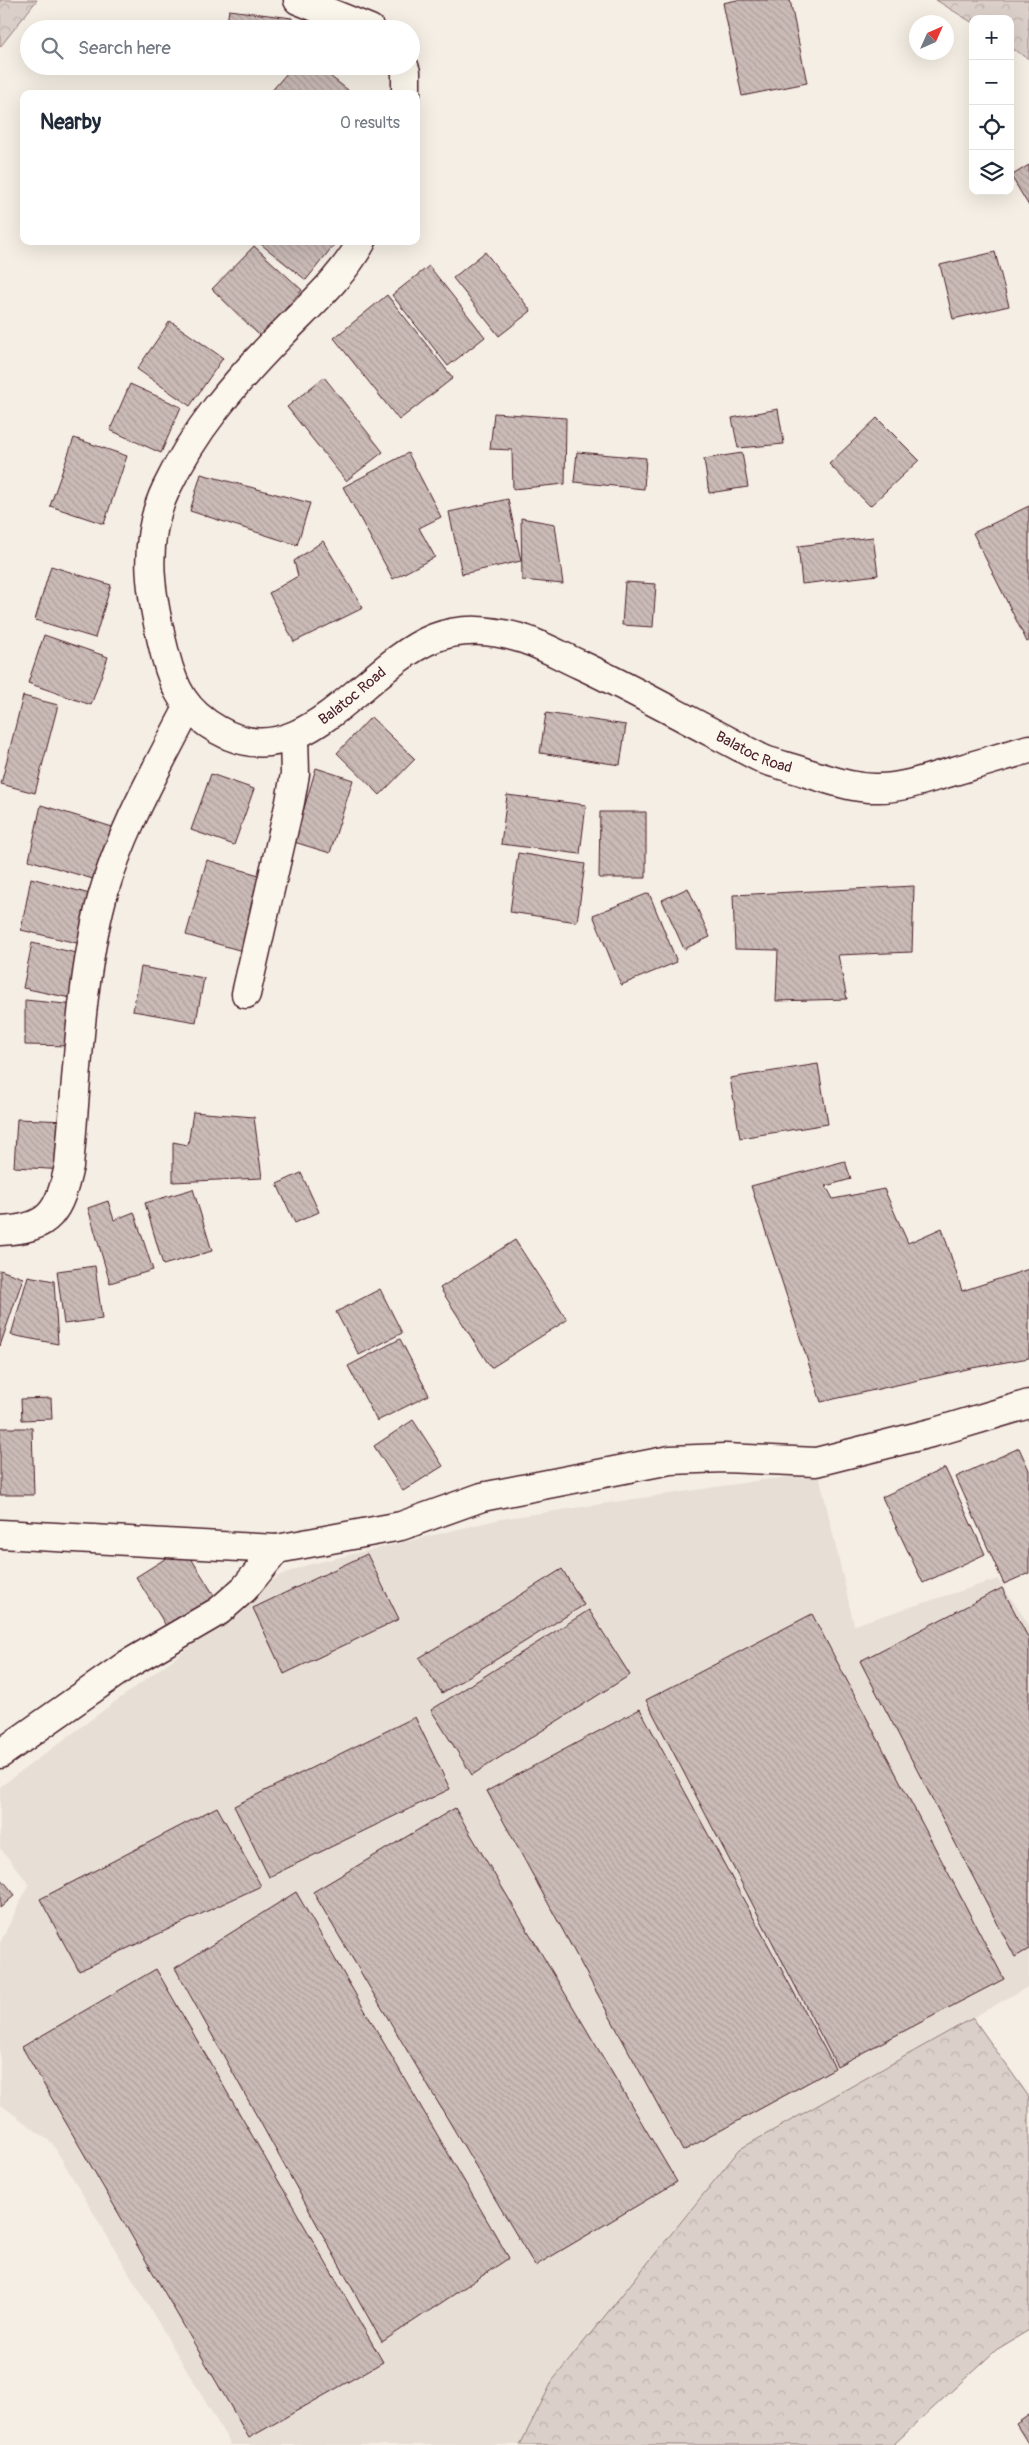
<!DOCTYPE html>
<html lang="en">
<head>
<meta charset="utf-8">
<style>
	body { margin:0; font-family:Pangolin,sans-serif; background:#f2f2f3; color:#1f2937 }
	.controls { position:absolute; right:15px; top:15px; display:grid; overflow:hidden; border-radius:10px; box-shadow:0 5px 20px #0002 }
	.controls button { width:45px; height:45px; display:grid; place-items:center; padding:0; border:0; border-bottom:1px solid #e0e1e3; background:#fff; color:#1f2937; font:25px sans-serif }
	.compass { position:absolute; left:909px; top:15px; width:45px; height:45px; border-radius:50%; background:#fff; box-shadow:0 5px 20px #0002; rotate:45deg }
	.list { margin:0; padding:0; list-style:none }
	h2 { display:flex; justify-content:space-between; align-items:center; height:65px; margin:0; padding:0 20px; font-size:21px }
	h2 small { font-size:16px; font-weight:400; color:#747a83 }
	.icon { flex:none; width:28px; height:28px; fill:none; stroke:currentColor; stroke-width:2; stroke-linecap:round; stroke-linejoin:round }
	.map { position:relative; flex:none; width:1029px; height:2445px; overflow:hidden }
	.search { position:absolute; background:#fff; box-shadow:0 5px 20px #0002; left:20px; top:20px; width:400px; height:55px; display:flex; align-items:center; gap:12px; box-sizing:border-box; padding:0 18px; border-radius:28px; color:#747a83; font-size:19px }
	.panel { position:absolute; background:#fff; box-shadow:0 5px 20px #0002; left:20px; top:90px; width:400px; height:155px; border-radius:10px }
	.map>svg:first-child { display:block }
</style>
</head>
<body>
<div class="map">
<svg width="1029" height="2445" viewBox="0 0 1029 2445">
	<defs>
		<pattern id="forest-crowns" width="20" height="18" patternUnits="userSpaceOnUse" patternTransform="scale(1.25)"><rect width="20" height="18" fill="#dbd0c9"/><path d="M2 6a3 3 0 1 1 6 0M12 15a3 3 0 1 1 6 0" fill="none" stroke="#bdb2ad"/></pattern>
		<pattern id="building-back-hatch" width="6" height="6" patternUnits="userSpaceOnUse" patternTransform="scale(1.25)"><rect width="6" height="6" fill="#cabbb6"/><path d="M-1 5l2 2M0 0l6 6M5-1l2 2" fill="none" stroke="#afa09d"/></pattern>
	</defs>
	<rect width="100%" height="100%" fill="#f4eee4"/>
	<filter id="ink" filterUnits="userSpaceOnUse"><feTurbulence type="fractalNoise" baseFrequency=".02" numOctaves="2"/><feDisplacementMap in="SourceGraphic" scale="10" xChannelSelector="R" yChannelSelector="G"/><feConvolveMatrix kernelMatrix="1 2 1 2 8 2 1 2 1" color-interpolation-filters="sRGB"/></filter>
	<g filter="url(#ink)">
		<path fill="#e7dfd6" d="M819,1474L854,1625L998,1579L1029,1625V1986L740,2149L553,2380L520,2445H231L52,2143L0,2104V1943L29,1884L0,1848V1787L234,1614L278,1576L307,1565L501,1519L763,1480Z"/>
		<g fill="url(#forest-crowns)" stroke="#92787a">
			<path d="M0,0H37L0,47Z"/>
			<path d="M936,0H1029V59L1010,47V19H973V23Z"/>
			<path d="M973,2018L1029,2097V2330L996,2350L893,2445H520L553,2380L740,2149Z"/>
		</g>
		<g fill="url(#building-back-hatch)" stroke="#4a1f2b">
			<path d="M737,0H790L807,83L742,96L723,3Z"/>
			<path d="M229,10L292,18L291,29H226Z"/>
			<path d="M293,66H317L348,90L344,94H269Z"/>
			<path d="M1029,165V206L1011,176Z"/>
			<path d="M257,241H337L306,280Z"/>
			<path d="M254,246L302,290L261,337L212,289Z"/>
			<path d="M485,252L531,311L499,336L453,278Z"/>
			<path d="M995,252L1009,306L953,319L940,265Z"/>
			<path d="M429,266L485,337L448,366L392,295Z"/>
			<path d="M387,295L453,378L399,420L334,338Z"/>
			<path d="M170,321L223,358L190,406L137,369Z"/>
			<path d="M324,377L383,452L346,481L287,407Z"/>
			<path d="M130,384L181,407L161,453L110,430Z"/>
			<path d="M778,409L784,444L738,448L732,418Z"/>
			<path d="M494,413L566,418L565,484L513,489L512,450L490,449Z"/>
			<path d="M877,418L919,460L870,506L829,464Z"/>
			<path d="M74,438L127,456L104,524L50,506Z"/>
			<path d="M577,452L646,458L644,489L574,482Z"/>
			<path d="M408,453L441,517L419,528L435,557L393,579L343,487Z"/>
			<path d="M742,453L748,487L709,493L704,459Z"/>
			<path d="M201,474L310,503L297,545L190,511Z"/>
			<path d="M508,499L521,561L462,574L449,512Z"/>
			<path d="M1029,506V641L1027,642L973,533Z"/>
			<path d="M521,518L555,524L563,584L522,580Z"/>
			<path d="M873,537L878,575L802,584L798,546Z"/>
			<path d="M323,541L363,608L294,642L269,593L298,576L294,561Z"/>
			<path d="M51,566L111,585L95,638L35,620Z"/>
			<path d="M625,582L656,584L653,627L622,625Z"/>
			<path d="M44,635L108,657L91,705L28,683Z"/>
			<path d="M23,696L58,705L35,793L1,784Z"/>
			<path d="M546,713L626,725L620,765L540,753Z"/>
			<path d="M371,717L415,759L380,795L337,753Z"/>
			<path d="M316,768L353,780L330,853L294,842Z"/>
			<path d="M211,774L254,789L234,845L191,830Z"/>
			<path d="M507,795L586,805L580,854L501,844Z"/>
			<path d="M41,805L119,829L103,882L29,860Z"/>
			<path d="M600,812H646V878H599Z"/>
			<path d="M518,853L585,864L577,922L510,912Z"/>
			<path d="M207,860L266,877L246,952L186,935Z"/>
			<path d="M31,878L97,896L81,944L21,930Z"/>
			<path d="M914,886L912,952L838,955L847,999L776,1001L778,950L735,949L733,895Z"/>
			<path d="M688,888L710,937L684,949L662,900Z"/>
			<path d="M649,893L677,962L621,985L593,915Z"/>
			<path d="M32,943L85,955L75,999L23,988Z"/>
			<path d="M141,967L204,978L196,1022L133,1011Z"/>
			<path d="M25,1000L76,1005L73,1046L25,1045Z"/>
			<path d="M818,1064L828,1124L740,1138L730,1078Z"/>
			<path d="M193,1112L254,1117L262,1178L173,1182V1142L188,1145Z"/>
			<path d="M17,1119L68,1121L65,1170L14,1167Z"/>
			<path d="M845,1161L851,1179L826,1186L833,1199L884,1189L908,1243L942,1228L962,1291L1029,1269V1358L972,1368L821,1402L751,1186Z"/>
			<path d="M301,1173L319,1212L295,1223L277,1184Z"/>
			<path d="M193,1189L212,1251L163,1265L145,1203Z"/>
			<path d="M108,1201L114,1220L134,1212L153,1270L110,1283L88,1208Z"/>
			<path d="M515,1240L567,1320L491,1368L440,1288Z"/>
			<path d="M95,1266L102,1319L64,1324L57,1271Z"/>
			<path d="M0,1270L23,1278L0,1346Z"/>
			<path d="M28,1276L54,1281L58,1344L11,1335Z"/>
			<path d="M380,1289L402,1333L359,1355L336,1312Z"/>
			<path d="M400,1339L429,1395L377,1421L348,1366Z"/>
			<path d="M51,1398L52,1419L22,1420L21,1399Z"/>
			<path d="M413,1420L443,1466L403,1491L374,1446Z"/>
			<path d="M0,1428H32L34,1495H0Z"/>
			<path d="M1019,1448L1029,1470V1573L1004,1584L956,1477Z"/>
			<path d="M945,1468L985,1554L923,1583L882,1497Z"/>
			<path d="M184,1547L217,1600L168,1629L136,1577Z"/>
			<path d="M367,1554L399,1619L284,1674L253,1608Z"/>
			<path d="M562,1569L584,1605L442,1693L419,1658Z"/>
			<path d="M1002,1588L1029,1639V1949L1015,1957L860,1661Z"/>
			<path d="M589,1610L630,1675L472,1775L431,1710Z"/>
			<path d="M812,1614L1004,1979L837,2066L646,1700Z"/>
			<path d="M640,1709L835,2068L683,2151L487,1791Z"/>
			<path d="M415,1717L450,1789L269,1877L234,1806Z"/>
			<path d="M217,1807L261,1886L79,1971L40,1899Z"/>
			<path d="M455,1808L677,2182L535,2266L313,1892Z"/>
			<path d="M0,1877L15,1895L0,1908Z"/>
			<path d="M296,1892L509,2258L382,2342L175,1968Z"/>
			<path d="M156,1969L383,2362L249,2438L22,2047Z"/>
			<path d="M1029,2415V2445L1016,2424Z"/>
		</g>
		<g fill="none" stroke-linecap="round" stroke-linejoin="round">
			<g stroke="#4a1f2b" stroke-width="31">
				<g id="minor">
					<path d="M246,994L290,802L295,774L294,736"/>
					<path d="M0,1231C51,1229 59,1211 69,1166C77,1080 80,981 102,898C121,831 156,770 188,708"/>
					<path d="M0,1534L277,1549L401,1526L482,1497L670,1460L725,1458L816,1462L935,1432L1029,1404"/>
					<path d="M0,1754L128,1664L219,1611L244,1589L277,1549"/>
				</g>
			</g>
			<g stroke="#4a1f2b" stroke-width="31">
				<g id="major">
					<path d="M298,0L370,29"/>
					<path d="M404,66L406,72V94"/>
					<path id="s1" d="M362,241C342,278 309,306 280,336C235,382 194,430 166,489C140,544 151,598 165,654C174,690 186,712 218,730C303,780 363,666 434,638C463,627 491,630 520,638C541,644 561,656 581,665C626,686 669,710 713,733C730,741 747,752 765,760C779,765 794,768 807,773C831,780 854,789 879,788C902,788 923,780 944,774C972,766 1001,757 1029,749"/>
				</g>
			</g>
			<use href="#minor" stroke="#fbf7ec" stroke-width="28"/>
			<use href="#major" stroke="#fbf7ec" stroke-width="28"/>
		</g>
	</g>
	<g text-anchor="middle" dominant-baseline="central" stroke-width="4.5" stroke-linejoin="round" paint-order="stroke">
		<g font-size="15" fill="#4a1f2b" stroke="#fbf7ec">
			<text stroke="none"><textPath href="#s1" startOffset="732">Balatoc Road</textPath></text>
			<text stroke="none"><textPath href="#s1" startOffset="1181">Balatoc Road</textPath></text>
		</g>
	</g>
</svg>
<div class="controls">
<button>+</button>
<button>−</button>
<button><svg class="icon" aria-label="locate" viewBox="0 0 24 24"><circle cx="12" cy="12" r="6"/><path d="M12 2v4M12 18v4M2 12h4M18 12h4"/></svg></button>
<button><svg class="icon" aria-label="layers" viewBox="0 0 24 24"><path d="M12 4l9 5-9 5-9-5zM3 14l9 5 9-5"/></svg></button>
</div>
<svg class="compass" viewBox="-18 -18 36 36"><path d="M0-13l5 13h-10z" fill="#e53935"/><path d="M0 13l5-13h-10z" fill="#747a83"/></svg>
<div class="search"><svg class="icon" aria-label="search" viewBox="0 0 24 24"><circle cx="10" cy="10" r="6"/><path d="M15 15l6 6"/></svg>Search here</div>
<section class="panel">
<h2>Nearby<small>0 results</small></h2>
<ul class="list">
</ul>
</section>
</div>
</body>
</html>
